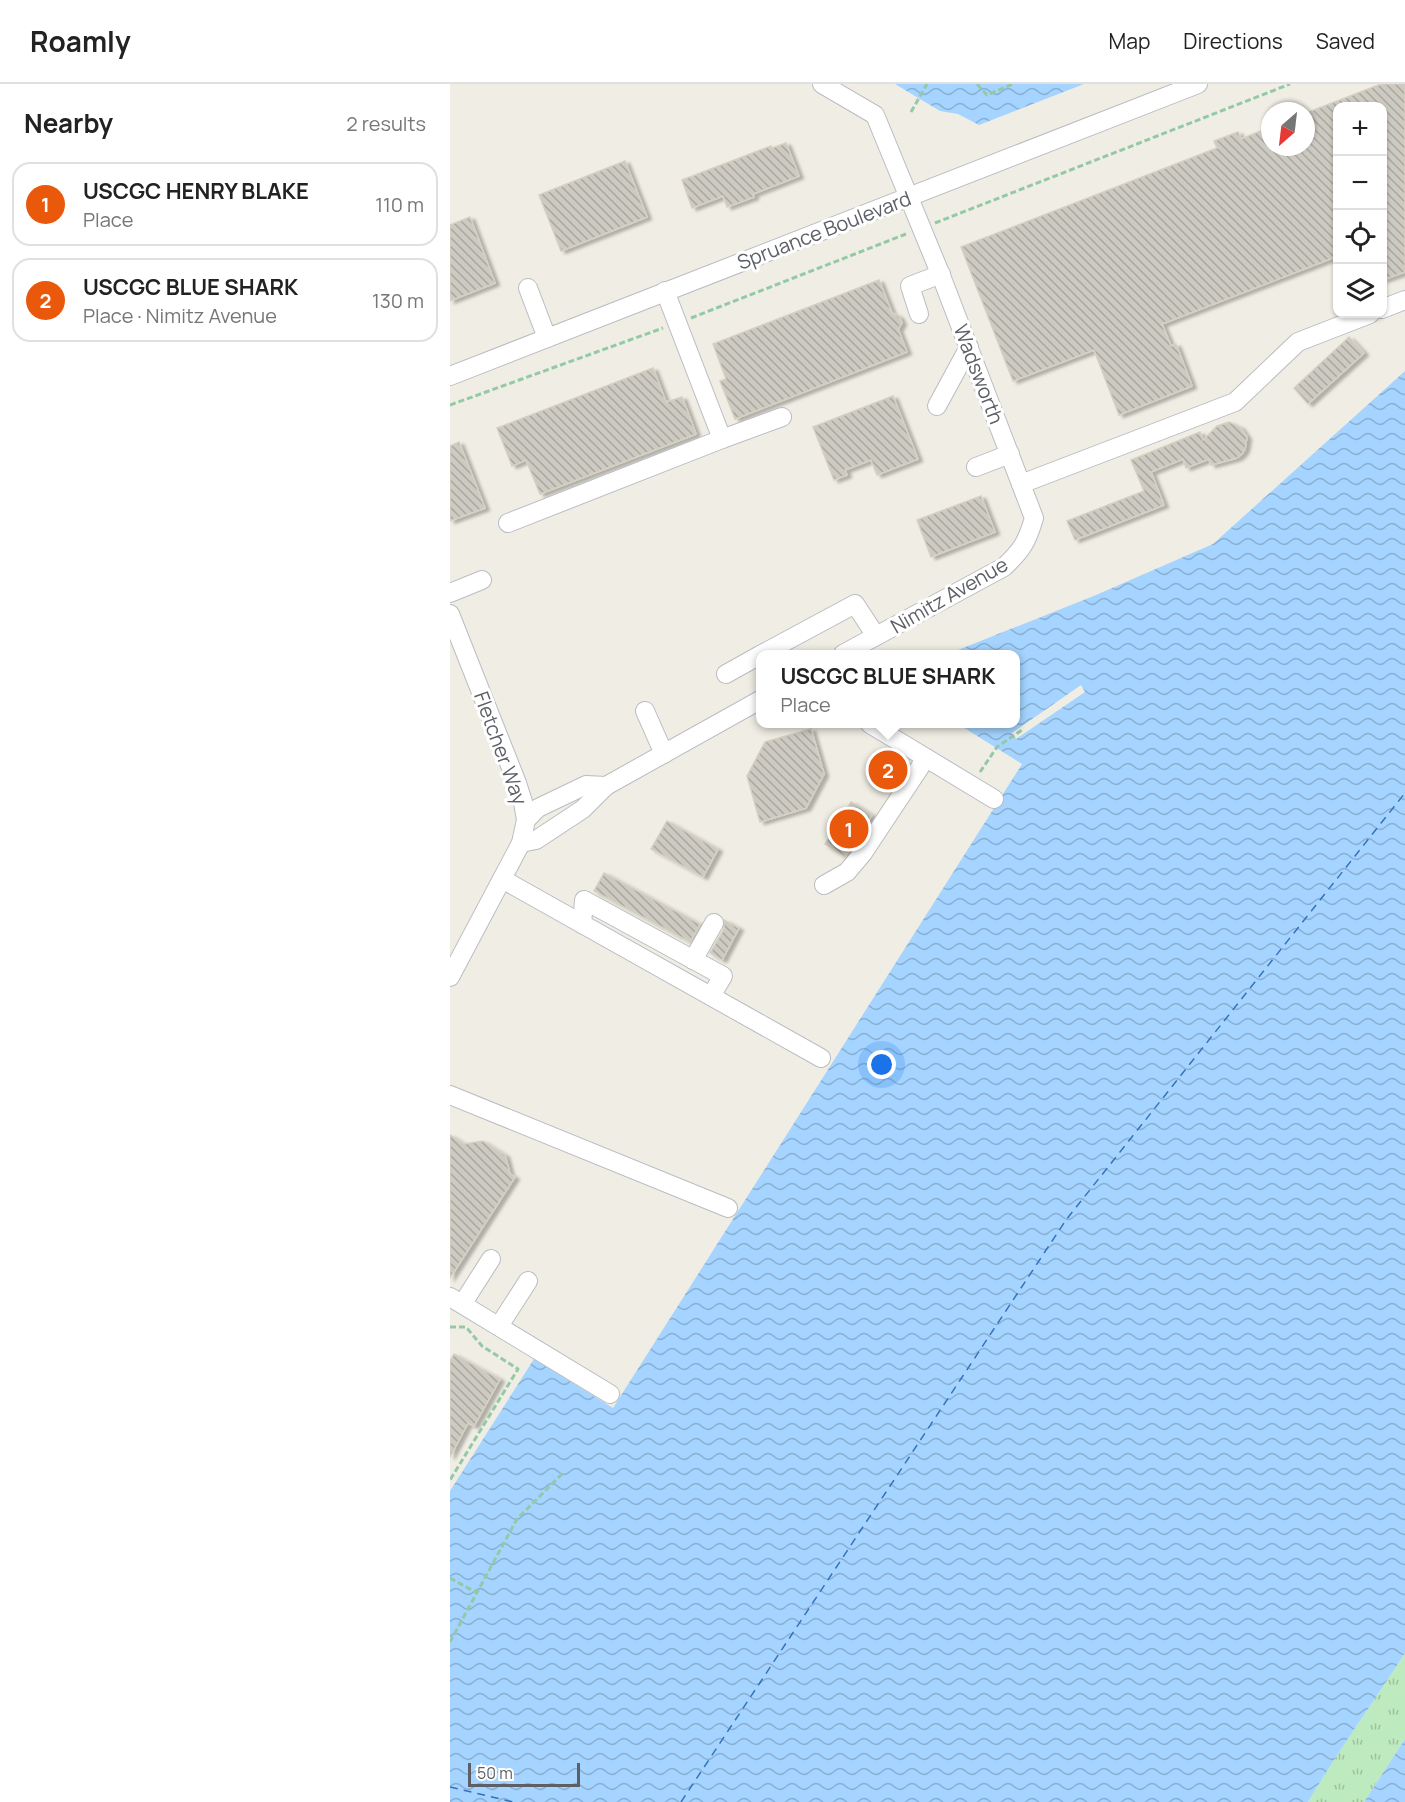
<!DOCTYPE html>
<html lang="en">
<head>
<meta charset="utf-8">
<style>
	body { margin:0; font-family:Manrope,sans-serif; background:#f2f2f2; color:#222 }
	.controls { position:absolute; right:18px; top:18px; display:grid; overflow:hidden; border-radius:12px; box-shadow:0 2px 4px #0004 }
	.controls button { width:54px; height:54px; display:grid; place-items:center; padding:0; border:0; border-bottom:2px solid #e0e0e0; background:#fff; color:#222; font:30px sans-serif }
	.compass { position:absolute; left:811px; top:18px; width:54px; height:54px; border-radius:50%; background:#fff; box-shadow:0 2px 4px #0004; rotate:208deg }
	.scale { position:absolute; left:18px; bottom:15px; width:112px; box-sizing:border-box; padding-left:6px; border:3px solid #5c6066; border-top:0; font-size:16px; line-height:21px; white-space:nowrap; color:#5c6066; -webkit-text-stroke:4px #fff; paint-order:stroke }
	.you { position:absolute; left:432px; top:981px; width:21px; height:21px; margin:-15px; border:4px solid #fff; border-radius:50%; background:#1a73e8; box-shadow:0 0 0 9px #1a73e833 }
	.badge { display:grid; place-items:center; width:39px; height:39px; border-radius:50%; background:#ea580c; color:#fff; font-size:20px; font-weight:700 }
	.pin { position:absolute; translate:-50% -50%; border:3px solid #fff; box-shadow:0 2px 6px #0006 }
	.popup { position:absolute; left:306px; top:566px; width:264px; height:78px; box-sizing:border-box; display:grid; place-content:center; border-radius:12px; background:#fff; filter:drop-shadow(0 2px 4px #0005); font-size:20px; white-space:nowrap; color:#767676 }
	.popup b { font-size:22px; color:#222 }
	.popup::after { content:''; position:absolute; left:50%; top:100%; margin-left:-12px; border:12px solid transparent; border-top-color:#fff }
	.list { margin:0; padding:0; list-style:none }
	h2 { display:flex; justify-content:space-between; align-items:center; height:78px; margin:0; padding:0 24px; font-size:26px }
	h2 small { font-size:20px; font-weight:400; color:#767676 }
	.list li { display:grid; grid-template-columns:39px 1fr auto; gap:18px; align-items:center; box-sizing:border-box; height:84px; margin:0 12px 12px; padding:0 12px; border:2px solid #e0e0e0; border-radius:18px }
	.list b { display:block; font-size:22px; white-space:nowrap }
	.list p { margin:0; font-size:20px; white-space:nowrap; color:#767676 }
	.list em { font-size:20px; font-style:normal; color:#767676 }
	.icon { flex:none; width:33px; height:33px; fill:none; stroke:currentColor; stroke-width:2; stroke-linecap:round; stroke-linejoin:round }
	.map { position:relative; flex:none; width:955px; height:1718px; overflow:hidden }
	header { display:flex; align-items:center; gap:36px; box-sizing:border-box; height:84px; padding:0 30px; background:#fff; border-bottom:2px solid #e0e0e0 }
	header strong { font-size:28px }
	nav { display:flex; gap:33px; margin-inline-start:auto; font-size:21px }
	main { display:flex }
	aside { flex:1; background:#fff }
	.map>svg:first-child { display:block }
</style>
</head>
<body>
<header>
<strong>Roamly</strong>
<nav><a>Map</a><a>Directions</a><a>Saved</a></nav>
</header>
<main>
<aside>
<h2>Nearby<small>2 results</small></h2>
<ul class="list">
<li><span class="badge">1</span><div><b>USCGC HENRY BLAKE</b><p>Place</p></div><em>110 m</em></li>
<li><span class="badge">2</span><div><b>USCGC BLUE SHARK</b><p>Place · Nimitz Avenue</p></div><em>130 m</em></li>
</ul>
</aside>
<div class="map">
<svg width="955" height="1718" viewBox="0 0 955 1718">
	<defs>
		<pattern id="park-tufts" width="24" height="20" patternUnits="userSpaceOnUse" patternTransform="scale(1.5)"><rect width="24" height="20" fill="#beeabf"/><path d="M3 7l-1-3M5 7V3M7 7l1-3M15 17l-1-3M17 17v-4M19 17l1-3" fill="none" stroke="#9ec19f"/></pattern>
		<pattern id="water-waves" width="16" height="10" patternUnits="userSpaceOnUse" patternTransform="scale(1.5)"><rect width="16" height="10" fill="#a4d4ff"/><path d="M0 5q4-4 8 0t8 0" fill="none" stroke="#89afd2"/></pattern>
		<pattern id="building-back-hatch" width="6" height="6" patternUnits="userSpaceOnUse" patternTransform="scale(1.5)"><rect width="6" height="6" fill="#cdcac2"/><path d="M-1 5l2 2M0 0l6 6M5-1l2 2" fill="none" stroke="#aaa7a1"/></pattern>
		<filter id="shadow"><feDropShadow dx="4.5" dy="2.5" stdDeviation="1.5" flood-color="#0004"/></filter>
	</defs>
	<rect width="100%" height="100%" fill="#f0eee4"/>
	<path fill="url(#park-tufts)" d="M955,1569V1655L914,1718H858C888,1667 923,1619 955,1569Z"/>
	<g fill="url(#water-waves)">
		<path d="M445,0H634L529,41L508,30L490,27Z"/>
		<path d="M955,287V1569C923,1619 888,1667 858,1718H0V1407L84,1275L163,1324L572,680L508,640H566V570H498L646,511L763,460Z"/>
		<path d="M955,1655V1718H914Z"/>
	</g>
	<path fill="#f0eee4" d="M631,601L635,608L566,655L562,649Z"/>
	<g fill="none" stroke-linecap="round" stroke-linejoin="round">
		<g stroke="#3673bc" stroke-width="1.5" stroke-dasharray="8 6" stroke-linecap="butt">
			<path d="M0,1703L63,1718"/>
			<path d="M231,1718L616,1136L955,709"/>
		</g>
	</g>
	<g fill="url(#building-back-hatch)" stroke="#d5d0c1" stroke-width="1.5" filter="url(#shadow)">
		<path d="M931,0H955V188L933,196V22H888V172L712,240L721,262L726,260L742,302L669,331L644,266L563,297L511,163L767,64L764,57L788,48L791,55L820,43V63H856V29Z"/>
		<path d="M336,59L349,92L303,110L304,113L277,123L273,112L242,124L232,96L321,62L322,64Z"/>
		<path d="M175,77L197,133L111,167L89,111Z"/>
		<path d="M20,133L45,199L0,217V141Z"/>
		<path d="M429,196L442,229L449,232L452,239L448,245L457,268L285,335L270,297L276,295L263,260Z"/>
		<path d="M899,253L914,269L858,320L844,304Z"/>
		<path d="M203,284L216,318L232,313L246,350L90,410L76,376L62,382L47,344Z"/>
		<path d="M443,312L468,375L427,391L421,376L395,386L397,391L384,396L363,343Z"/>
		<path d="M779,338L790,343L797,353L795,365L792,370L787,374L761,381L759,375L736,384L733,375L701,388L714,421L625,456L617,437L694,407L681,376L750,348L753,356L767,342Z"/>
		<path d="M9,358L35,424L0,437V362Z"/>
		<path d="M531,412L545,448L481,473L467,436Z"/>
		<path d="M361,645L374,690L356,724L310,738L297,692L315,658Z"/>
		<path d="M436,668L455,680L441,704L421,691Z"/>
		<path d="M401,718L422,731L395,773L375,760Z"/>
		<path d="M217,737L268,765L253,793L201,765Z"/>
		<path d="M154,789L250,840L240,858L144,807Z"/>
		<path d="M274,836L289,844L272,876L260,869L274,845Z"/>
		<path d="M0,1051L14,1060L33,1057L55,1071L60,1090L65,1093L0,1194Z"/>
		<path d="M4,1270L50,1295L24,1342L18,1339L0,1373V1277Z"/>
	</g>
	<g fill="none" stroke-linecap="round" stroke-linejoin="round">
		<g stroke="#b9bcc1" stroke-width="20">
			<g id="minor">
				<path d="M372,0L425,31L490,189L584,434C577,458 572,466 554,483L393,570"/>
				<path d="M78,204L97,254"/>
				<path d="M215,207L272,355"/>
				<path d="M932,225L955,216"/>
				<path d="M469,230L460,202L491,190"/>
				<path d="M0,292L748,0"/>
				<path d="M487,322L519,263"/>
				<path d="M526,383L560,370"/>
				<path d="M571,400L785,318L848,258L920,230"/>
				<path d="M58,439L272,355L332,333"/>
				<path d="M0,509L32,496"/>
				<path d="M0,530L67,699L73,718L76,736L71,759L0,893"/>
				<path d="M312,570L405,520L426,552"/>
				<path d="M276,590L310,571"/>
				<path d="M195,627L214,670"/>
				<path d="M420,640L544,715"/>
				<path d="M76,736L88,724L136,701L156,702"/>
				<path d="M71,759L86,756L133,725L156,702L310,616"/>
				<path d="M52,795L371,974"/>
				<path d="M374,801L397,788L413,769L476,674"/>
				<path d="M132,840L134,816L273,892L261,912"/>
				<path d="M243,876L264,839"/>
				<path d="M0,1011L278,1124"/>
				<path d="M0,1213L160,1310"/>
				<path d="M13,1219L41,1175"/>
				<path d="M49,1242L78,1197"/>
			</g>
		</g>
		<g stroke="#94c9a5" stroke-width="3" stroke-dasharray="6 3" stroke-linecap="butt">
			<path d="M527,0L537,11L563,0"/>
			<path d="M461,28L477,0"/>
			<path d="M485,139L840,0"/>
			<path d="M241,234L456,150"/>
			<path d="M0,321L213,244"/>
			<path d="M530,688L547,663L572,646"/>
			<path d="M0,1243H16L32,1262L68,1285L0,1396"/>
			<path d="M0,1494L27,1509"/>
			<path d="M0,1558L67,1435L114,1388"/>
		</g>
		<use href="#minor" stroke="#fff" stroke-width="18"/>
	</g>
	<g text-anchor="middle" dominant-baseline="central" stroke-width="6" stroke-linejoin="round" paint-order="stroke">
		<g font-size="20" fill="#5c6066" stroke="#fff">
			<text transform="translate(374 146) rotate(-21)">Spruance Boulevard</text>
			<text transform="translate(529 290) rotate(69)">Wadsworth</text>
			<text transform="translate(499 511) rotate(-30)">Nimitz Avenue</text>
			<text transform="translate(51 664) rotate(70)">Fletcher Way</text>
		</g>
	</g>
</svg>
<div class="controls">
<button>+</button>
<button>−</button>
<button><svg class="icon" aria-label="locate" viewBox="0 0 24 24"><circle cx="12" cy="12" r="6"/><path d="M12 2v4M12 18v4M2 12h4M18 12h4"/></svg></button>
<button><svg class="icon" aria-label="layers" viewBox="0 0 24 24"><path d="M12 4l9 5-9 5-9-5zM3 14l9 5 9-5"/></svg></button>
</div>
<svg class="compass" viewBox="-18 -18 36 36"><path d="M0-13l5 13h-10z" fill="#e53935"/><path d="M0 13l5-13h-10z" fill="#767676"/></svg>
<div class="scale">50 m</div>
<div class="you"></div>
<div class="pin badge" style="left:399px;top:745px">1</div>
<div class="pin badge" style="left:438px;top:686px">2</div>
<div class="popup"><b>USCGC BLUE SHARK</b>Place</div>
</div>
</main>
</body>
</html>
